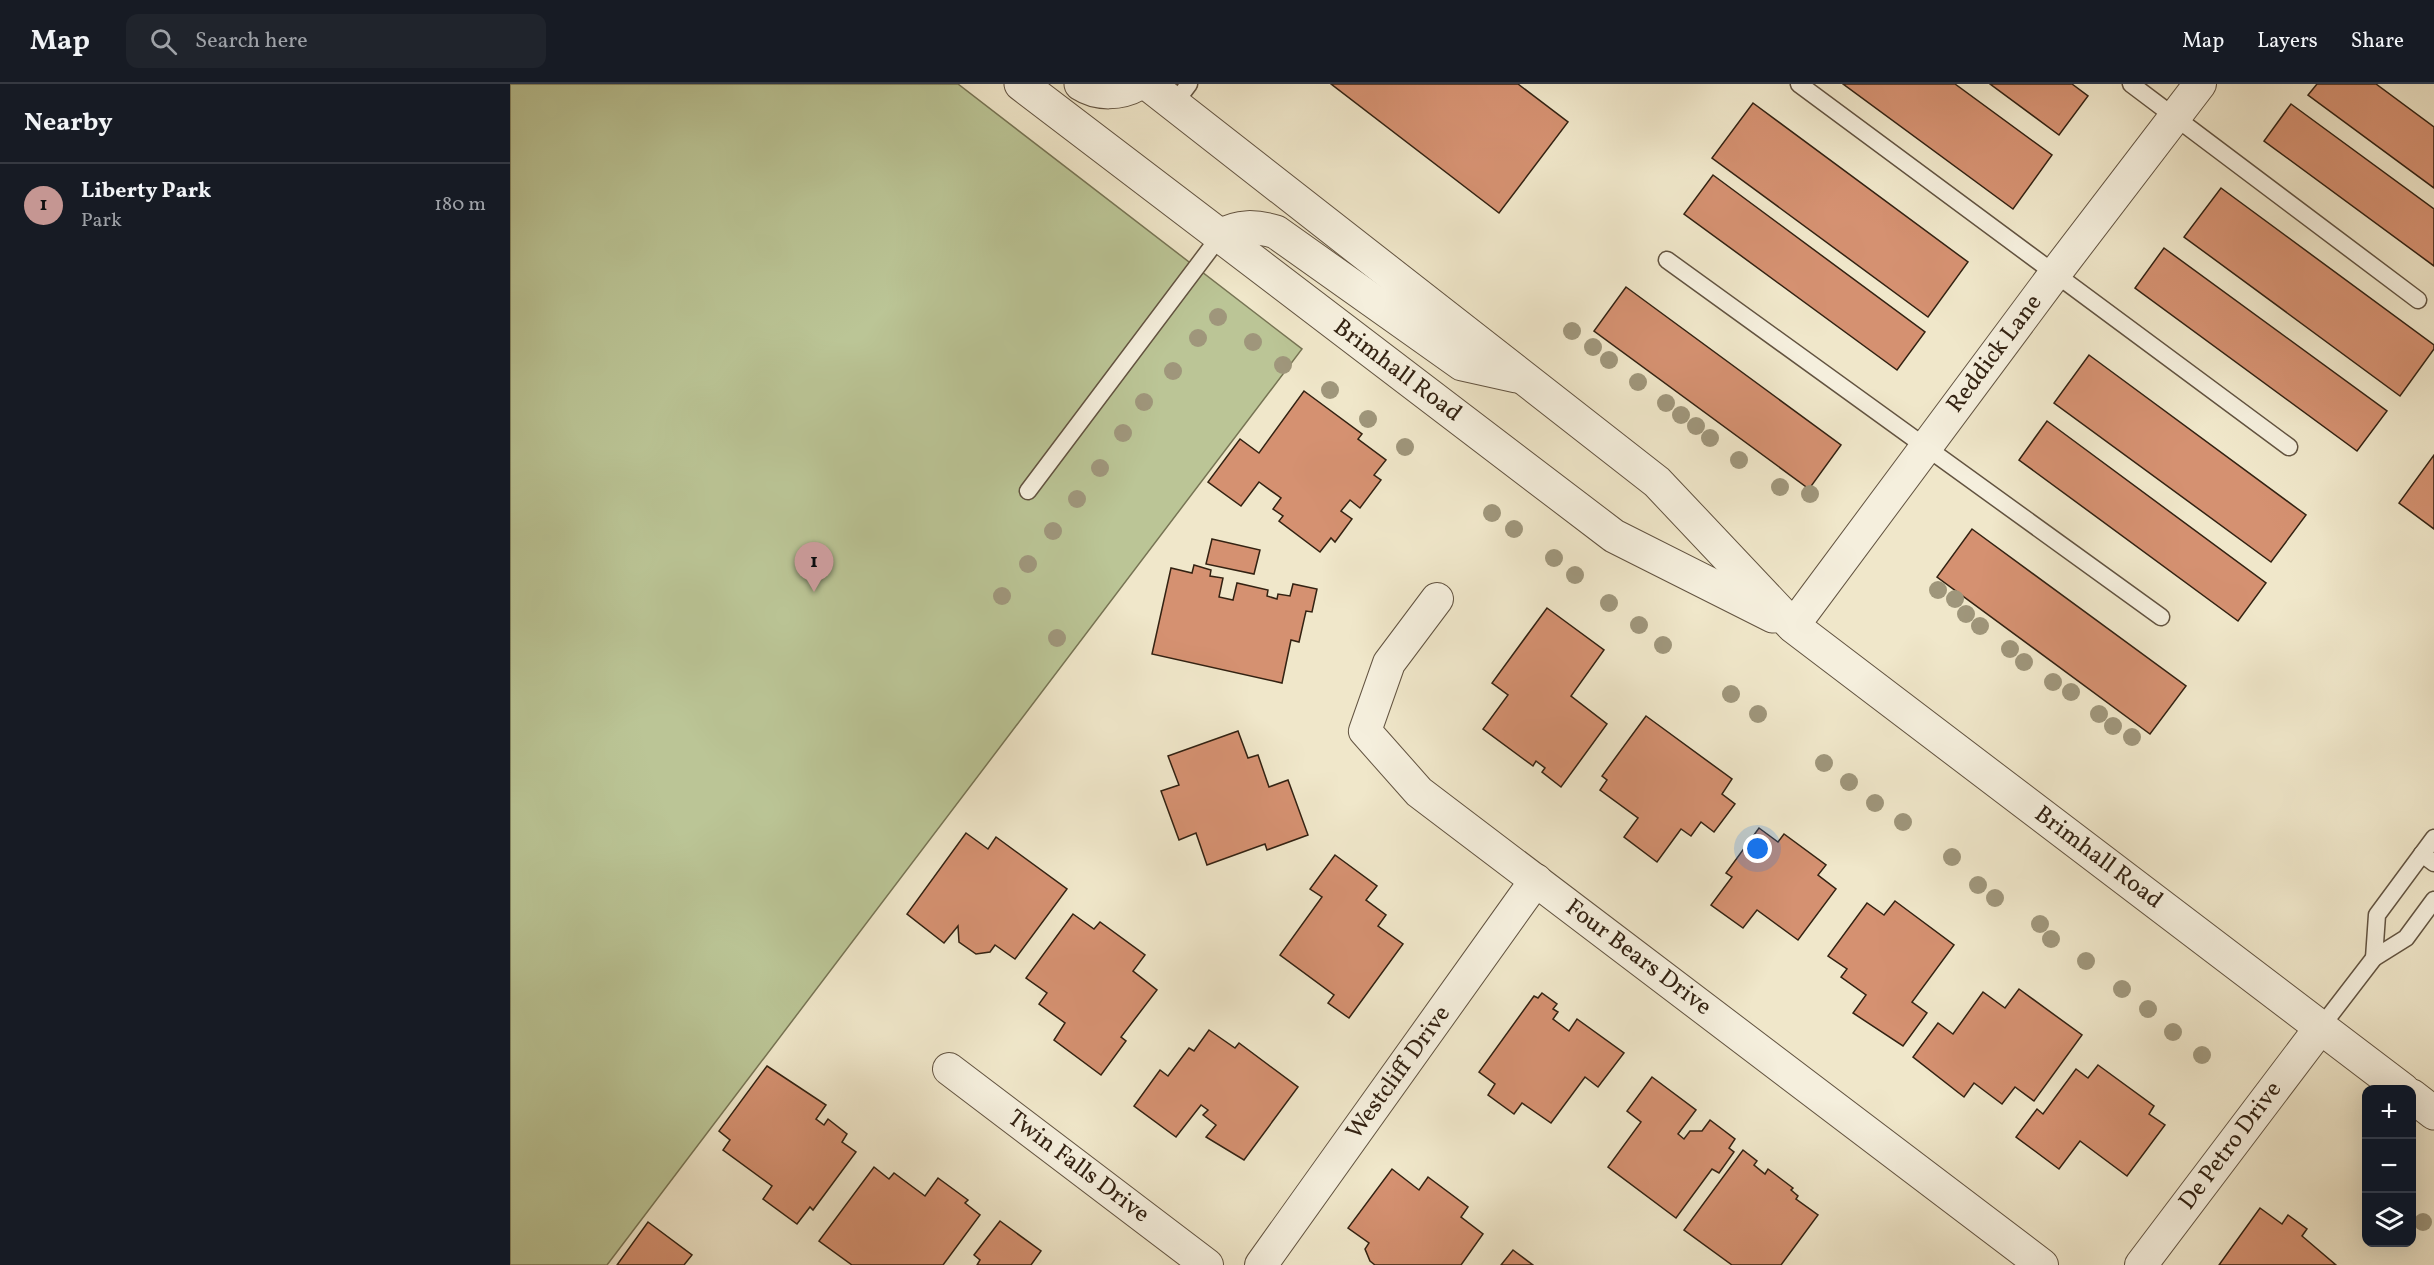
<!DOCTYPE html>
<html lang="en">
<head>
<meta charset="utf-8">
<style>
	body { margin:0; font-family:Vollkorn,serif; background:#20242c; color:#f1f3f6 }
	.controls { position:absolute; right:18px; bottom:18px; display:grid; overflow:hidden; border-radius:12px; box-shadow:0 6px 24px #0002 }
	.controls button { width:54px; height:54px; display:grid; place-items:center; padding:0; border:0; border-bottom:2px solid #363941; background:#171b24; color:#f1f3f6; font:30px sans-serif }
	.you { position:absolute; left:1248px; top:765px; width:21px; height:21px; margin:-15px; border:4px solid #fff; border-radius:50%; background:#1a73e8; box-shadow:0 0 0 9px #1a73e833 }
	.badge { display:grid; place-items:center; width:39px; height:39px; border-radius:50%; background:#c59692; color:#111; font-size:20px; font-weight:700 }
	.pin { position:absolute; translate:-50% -50px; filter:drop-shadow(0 2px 3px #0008) }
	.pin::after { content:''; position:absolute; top:32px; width:21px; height:18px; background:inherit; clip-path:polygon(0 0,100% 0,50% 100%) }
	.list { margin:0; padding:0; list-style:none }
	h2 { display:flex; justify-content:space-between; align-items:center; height:78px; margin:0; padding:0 24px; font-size:26px }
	h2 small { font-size:20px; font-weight:400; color:#9ea1a6 }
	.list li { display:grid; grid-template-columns:39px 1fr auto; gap:18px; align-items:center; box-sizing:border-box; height:84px; padding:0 24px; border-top:2px solid #363941 }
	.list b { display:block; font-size:22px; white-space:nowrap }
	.list p { margin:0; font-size:20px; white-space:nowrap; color:#9ea1a6 }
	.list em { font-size:20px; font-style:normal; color:#9ea1a6 }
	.icon { flex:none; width:33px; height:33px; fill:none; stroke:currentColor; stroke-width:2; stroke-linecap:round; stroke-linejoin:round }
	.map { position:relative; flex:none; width:1924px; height:1181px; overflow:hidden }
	header { display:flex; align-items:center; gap:36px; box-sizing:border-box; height:84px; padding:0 30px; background:#171b24; border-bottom:2px solid #363941 }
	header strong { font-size:28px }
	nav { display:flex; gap:33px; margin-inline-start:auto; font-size:21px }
	.search { width:420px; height:54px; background:#20242c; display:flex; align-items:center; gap:15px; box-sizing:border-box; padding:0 21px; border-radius:12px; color:#9ea1a6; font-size:22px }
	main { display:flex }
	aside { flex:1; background:#171b24 }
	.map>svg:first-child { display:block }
</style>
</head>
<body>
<header>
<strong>Map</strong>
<div class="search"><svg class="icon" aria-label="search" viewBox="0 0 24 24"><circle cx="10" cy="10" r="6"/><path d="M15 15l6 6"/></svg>Search here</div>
<nav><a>Map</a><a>Layers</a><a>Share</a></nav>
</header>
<main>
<aside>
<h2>Nearby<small></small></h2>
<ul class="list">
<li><span class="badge">1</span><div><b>Liberty Park</b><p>Park</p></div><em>180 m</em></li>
</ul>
</aside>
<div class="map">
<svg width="1924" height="1181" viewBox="0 0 1924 1181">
	<rect width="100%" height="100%" fill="#f0e7ca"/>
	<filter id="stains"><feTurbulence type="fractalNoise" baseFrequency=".00333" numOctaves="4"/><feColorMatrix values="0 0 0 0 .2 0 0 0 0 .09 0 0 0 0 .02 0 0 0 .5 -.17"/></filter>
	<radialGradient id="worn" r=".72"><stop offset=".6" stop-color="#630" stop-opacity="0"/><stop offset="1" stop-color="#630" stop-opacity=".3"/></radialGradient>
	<path fill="#bbc596" stroke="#777454" stroke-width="1.5" d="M0,0H448L792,265L97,1181H0Z"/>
	<g fill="#d59171" stroke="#332212" stroke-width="1.5">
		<path d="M821,0H1008L1058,38L989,129Z"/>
		<path d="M1333,0H1445L1542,71L1503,125Z"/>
		<path d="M1480,0H1562L1578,12L1549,51Z"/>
		<path d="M1807,0H1866L1924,43V104L1798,11Z"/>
		<path d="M1243,19L1458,178L1418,233L1202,74Z"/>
		<path d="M1781,20L1924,125V182L1754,57Z"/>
		<path d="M1203,91L1415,248L1387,286L1174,130Z"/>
		<path d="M1711,104L1924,261V265L1890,312L1674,153Z"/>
		<path d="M1654,164L1877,327L1847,367L1625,204Z"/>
		<path d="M1116,203L1331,361L1299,405L1084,247Z"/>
		<path d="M1579,271L1796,431L1761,478L1544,319Z"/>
		<path d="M794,307L852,350L848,355L876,376L864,391L871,396L850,424L840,416L831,427L842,435L825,458L821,454L810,468L769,437L773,432L763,425L771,414L749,398L731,422L698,398L730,355L749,369Z"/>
		<path d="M1537,337L1756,499L1728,537L1509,376Z"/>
		<path d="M1924,371V445L1889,419Z"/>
		<path d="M1462,445L1676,602L1640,650L1427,493Z"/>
		<path d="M702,455L750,466L744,490L696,480Z"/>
		<path d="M684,481L701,486L700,492L713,494L709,513L723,516L727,499L758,506L757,512L767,515L768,510L780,512L783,500L807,505L802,528L796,527L789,558L781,556L772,599L642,570L661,484L682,489Z"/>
		<path d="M1037,524L1094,566L1061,612L1097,640L1051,703L1032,688L1035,684L1026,677L1023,682L973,645L998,611L982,599Z"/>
		<path d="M1136,632L1222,695L1212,710L1225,720L1204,748L1191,738L1181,752L1171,745L1147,778L1114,753L1128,734L1090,706L1097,696L1092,692Z"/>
		<path d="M728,647L738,674L748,671L759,703L778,696L798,751L757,766L755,760L697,781L686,749L669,756L651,707L669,701L658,672Z"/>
		<path d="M1249,744L1268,758L1274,750L1316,781L1308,791L1326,805L1288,856L1247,826L1233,844L1201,821L1222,793L1216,789Z"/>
		<path d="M456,749L478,765L486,753L557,805L505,875L485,861L480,868L466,870L449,858L448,842L434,859L397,830Z"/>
		<path d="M825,771L867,802L856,816L876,831L868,842L893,860L839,934L818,919L824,911L770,871L812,813L800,805Z"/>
		<path d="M1385,817L1444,861L1402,918L1417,929L1393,962L1343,929L1356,911L1331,893L1337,885L1318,872L1357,819L1374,831Z"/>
		<path d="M563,830L584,845L590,838L635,871L623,887L647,906L611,953L616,957L591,991L544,956L555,939L529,920L537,909L516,894Z"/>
		<path d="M1509,905L1572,951L1524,1017L1505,1003L1492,1020L1464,999L1454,1013L1403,973L1428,939L1443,950L1473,908L1495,924Z"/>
		<path d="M1032,909L1047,920L1043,925L1048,928L1043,935L1059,947L1067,935L1114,969L1088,1003L1075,993L1041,1039L1012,1019L1004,1030L978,1011L985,1000L969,988L1024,912L1028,914Z"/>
		<path d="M699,946L725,964L729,959L788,1003L734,1076L696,1053L706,1041L693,1031L698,1026L691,1021L666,1053L624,1022L650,986L658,992L679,964L684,967Z"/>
		<path d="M1588,981L1644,1022L1639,1030L1655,1041L1617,1092L1570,1057L1549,1085L1506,1053L1527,1025L1533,1030L1566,985L1578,994Z"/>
		<path d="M257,982L316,1021L306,1035L314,1041L318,1035L337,1050L332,1058L346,1068L303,1126L300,1123L287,1140L253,1115L262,1102L213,1066L220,1056L209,1047Z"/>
		<path d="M1142,993L1186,1026L1168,1050L1174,1055L1180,1047H1192L1200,1036L1225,1055L1219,1064L1224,1068L1209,1089L1202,1085L1166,1134L1098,1083L1131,1038L1117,1027Z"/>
		<path d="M1233,1066L1247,1077L1244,1081L1255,1090L1258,1085L1283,1104L1281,1106L1288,1112L1286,1115L1308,1131L1271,1181H1222L1174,1146Z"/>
		<path d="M364,1083L379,1095L384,1089L415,1112L428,1094L458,1116L455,1119L470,1131L433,1181H342L309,1157Z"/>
		<path d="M882,1085L909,1106L918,1093L958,1123L951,1133L973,1150L951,1181H865L860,1177L855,1165L859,1159L838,1144Z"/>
		<path d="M1750,1124L1772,1140L1778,1131L1797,1145L1792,1152L1826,1181H1709Z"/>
		<path d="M490,1137L531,1167L521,1181H467L470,1176L464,1171Z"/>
		<path d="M138,1138L182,1171L174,1181H107Z"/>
		<path d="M1003,1166L1023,1181H991Z"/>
	</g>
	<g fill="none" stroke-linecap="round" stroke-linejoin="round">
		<g stroke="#625340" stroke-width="19">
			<g id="service">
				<path d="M1289,0L1779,363"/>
				<path d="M1621,0L1908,216"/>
				<path d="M664,20L679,0"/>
				<path d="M1157,176L1651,533"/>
				<path d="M518,407L710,152"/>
				<path d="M1912,770L1924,779"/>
				<path d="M1864,874L1867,831L1924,754"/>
				<path d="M1811,943L1864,874L1896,854L1924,816"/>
			</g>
		</g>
		<g stroke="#625340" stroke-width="34">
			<g id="minor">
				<path d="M927,515L879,579L855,647L909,708L1532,1181"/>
				<path d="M1283,542L1544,191L1690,0"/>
				<path d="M439,985L697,1181"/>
				<path d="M751,1181L1026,796"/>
				<path d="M1631,1181L1811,943"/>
			</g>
		</g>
		<g stroke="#625340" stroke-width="35">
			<g id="tertiary">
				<path d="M511,0L1104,452L1263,532"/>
				<path d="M571,0C588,11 610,10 628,0"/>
				<path d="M638,0L1147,398L1283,542L1893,1006"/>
				<path d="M710,152C729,141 746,142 766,148L952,280L1006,292"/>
				<path d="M1902,1012L1924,1029"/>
			</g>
		</g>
		<use href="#service" stroke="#f5efdd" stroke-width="16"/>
		<use href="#minor" stroke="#f5efdd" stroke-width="32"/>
		<use href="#tertiary" stroke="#f5efdd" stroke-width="33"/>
	</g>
	<g fill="#9f967b">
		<circle cx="708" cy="233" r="9"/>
		<circle cx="1062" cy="247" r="9"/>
		<circle cx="688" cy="254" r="9"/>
		<circle cx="743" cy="258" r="9"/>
		<circle cx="1083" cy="263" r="9"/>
		<circle cx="1099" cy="276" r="9"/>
		<circle cx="773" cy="281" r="9"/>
		<circle cx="663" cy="287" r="9"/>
		<circle cx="1128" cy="298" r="9"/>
		<circle cx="820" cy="306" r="9"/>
		<circle cx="634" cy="318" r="9"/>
		<circle cx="1156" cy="319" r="9"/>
		<circle cx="1171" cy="331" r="9"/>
		<circle cx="858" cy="335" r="9"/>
		<circle cx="1186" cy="342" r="9"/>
		<circle cx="613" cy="349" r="9"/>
		<circle cx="1200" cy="354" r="9"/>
		<circle cx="895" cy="363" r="9"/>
		<circle cx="1229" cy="376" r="9"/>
		<circle cx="590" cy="384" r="9"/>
		<circle cx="1270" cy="403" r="9"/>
		<circle cx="1300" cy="410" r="9"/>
		<circle cx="567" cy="415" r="9"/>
		<circle cx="982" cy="429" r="9"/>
		<circle cx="1004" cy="445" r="9"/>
		<circle cx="543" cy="447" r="9"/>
		<circle cx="1044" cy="474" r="9"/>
		<circle cx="518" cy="480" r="9"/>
		<circle cx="1065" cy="491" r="9"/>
		<circle cx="1428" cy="506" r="9"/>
		<circle cx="492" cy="512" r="9"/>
		<circle cx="1445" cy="515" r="9"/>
		<circle cx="1099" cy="519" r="9"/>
		<circle cx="1456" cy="530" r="9"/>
		<circle cx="1129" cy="541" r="9"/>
		<circle cx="1470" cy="542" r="9"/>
		<circle cx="547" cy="554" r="9"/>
		<circle cx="1153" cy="561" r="9"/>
		<circle cx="1500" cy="565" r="9"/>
		<circle cx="1514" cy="578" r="9"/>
		<circle cx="1543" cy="598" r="9"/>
		<circle cx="1561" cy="608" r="9"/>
		<circle cx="1221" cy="610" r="9"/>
		<circle cx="1248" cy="630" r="9"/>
		<circle cx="1589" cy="630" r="9"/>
		<circle cx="1603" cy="642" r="9"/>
		<circle cx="1622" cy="653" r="9"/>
		<circle cx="1314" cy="679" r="9"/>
		<circle cx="1339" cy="698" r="9"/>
		<circle cx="1365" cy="719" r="9"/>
		<circle cx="1393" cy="738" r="9"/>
		<circle cx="1442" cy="773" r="9"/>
		<circle cx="1468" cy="801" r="9"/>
		<circle cx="1485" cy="814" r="9"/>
		<circle cx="1530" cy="840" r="9"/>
		<circle cx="1541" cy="855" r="9"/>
		<circle cx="1576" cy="877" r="9"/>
		<circle cx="1612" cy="905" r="9"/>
		<circle cx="1638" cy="925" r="9"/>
		<circle cx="1663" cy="948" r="9"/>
		<circle cx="1692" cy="971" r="9"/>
		<circle cx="1913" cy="1138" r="9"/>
	</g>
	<g text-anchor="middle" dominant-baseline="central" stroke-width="5" stroke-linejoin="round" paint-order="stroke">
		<g font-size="24" fill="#332212" stroke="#f5efdd">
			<text transform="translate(1485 270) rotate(-53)">Reddick Lane</text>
			<text transform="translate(887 287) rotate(37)">Brimhall Road</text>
			<text transform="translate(1588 774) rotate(37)">Brimhall Road</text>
			<text transform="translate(1128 874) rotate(37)">Four Bears Drive</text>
			<text transform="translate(889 989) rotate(-54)">Westcliff Drive</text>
			<text transform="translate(1721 1062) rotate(-53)">De Petro Drive</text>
			<text transform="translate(568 1083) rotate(37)">Twin Falls Drive</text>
		</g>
	</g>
	<rect width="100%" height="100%" filter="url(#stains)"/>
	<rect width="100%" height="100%" fill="url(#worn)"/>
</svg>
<div class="controls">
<button>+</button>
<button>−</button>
<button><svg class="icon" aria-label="layers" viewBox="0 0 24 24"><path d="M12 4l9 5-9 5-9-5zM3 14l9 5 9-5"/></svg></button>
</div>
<div class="you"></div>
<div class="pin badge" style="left:304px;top:508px">1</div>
</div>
</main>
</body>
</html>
